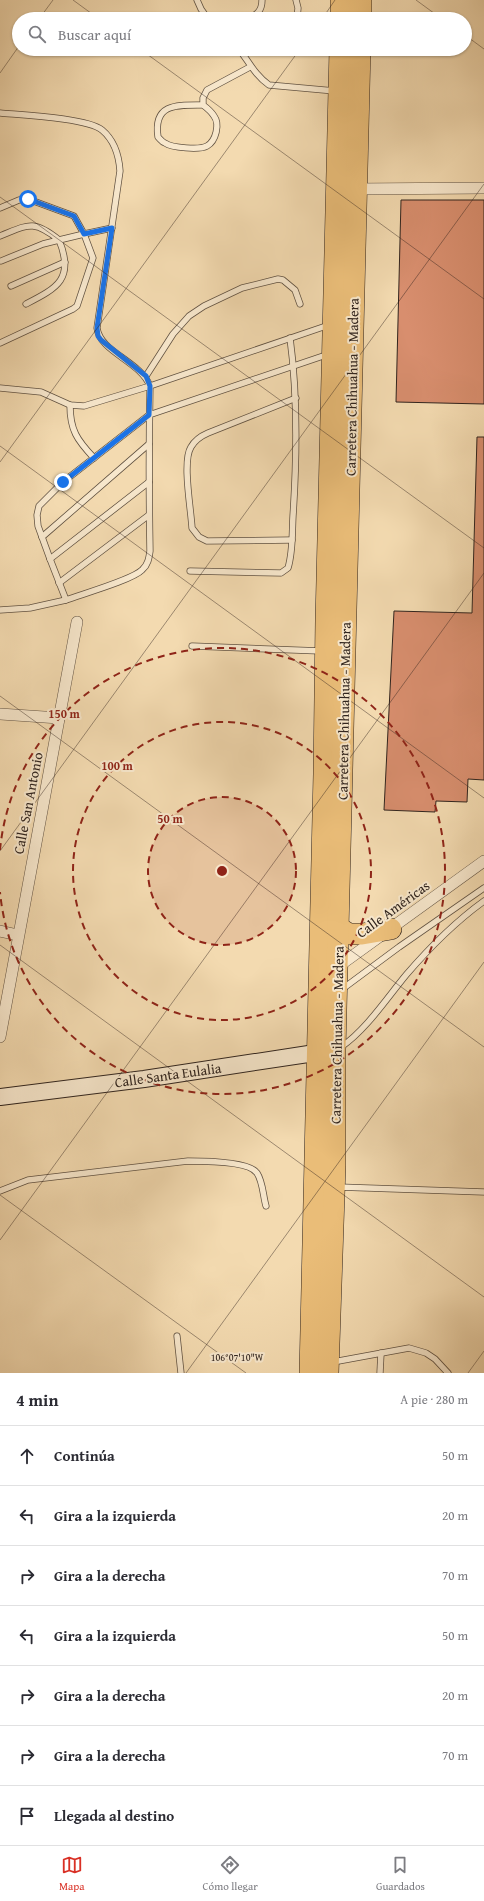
<!DOCTYPE html>
<html lang="es">
<head>
<meta charset="utf-8">
<style>
	body { margin:0; font-family:"Gentium Book Plus",serif; background:#f2f2f3; color:#2b2b33 }
	.stop { position:absolute; width:12px; height:12px; margin:-9px; border:3px solid #1a73e8; border-radius:50%; background:#fff }
	.stop.end { background:#1a73e8; border-color:#fff; box-shadow:0 1px 4px #0008 }
	.list { margin:0; padding:0; list-style:none }
	h2 { display:flex; justify-content:space-between; align-items:center; height:52px; margin:0; padding:0 16px; font-size:17px }
	h2 small { font-size:13px; font-weight:400; color:#7c7c81 }
	.list li { display:grid; grid-template-columns:26px 1fr auto; gap:12px; align-items:center; box-sizing:border-box; height:60px; padding:0 16px; border-top:1px solid #e1e1e2 }
	.list b { display:block; font-size:15px; white-space:nowrap }
	.list em { font-size:13px; font-style:normal; color:#7c7c81 }
	.icon { flex:none; width:22px; height:22px; fill:none; stroke:currentColor; stroke-width:2; stroke-linecap:round; stroke-linejoin:round }
	.map { position:relative; flex:none; width:484px; height:1373px; overflow:hidden }
	.search { position:absolute; background:#fff; box-shadow:0 1px 3px #0004; left:12px; right:12px; top:12px; height:44px; display:flex; align-items:center; gap:10px; box-sizing:border-box; padding:0 14px; border-radius:22px; color:#7c7c81; font-size:15px }
	.sheet { height:472px; background:#fff }
	nav { display:flex; justify-content:space-around; align-items:center; box-sizing:border-box; height:56px; border-top:1px solid #e1e1e2; background:#fff; font-size:11px; color:#7c7c81 }
	nav a { display:grid; justify-items:center; gap:2px }
	nav .on { color:#d93025 }
	.map>svg:first-child { display:block }
</style>
</head>
<body>
<div class="map">
<svg width="484" height="1373" viewBox="0 0 484 1373">
	<rect width="100%" height="100%" fill="#f3dab0"/>
	<filter id="stains"><feTurbulence type="fractalNoise" baseFrequency=".005" numOctaves="4"/><feColorMatrix values="0 0 0 0 .2 0 0 0 0 .09 0 0 0 0 .02 0 0 0 .5 -.17"/></filter>
	<radialGradient id="worn" r=".72"><stop offset=".6" stop-color="#630" stop-opacity="0"/><stop offset="1" stop-color="#630" stop-opacity=".3"/></radialGradient>
	<g fill="#d88e6e" stroke="#30241e">
		<path d="M401,200H484V404L396,402Z"/>
		<path d="M477,437H484V780L468,779L467,802L436,801L435,812L384,810L394,611L472,613Z"/>
	</g>
	<g fill="none" stroke-linecap="round" stroke-linejoin="round">
		<g stroke="#615242" stroke-width="7">
			<g id="lane">
				<path d="M197,0L201,9L208,19"/>
				<path d="M296,0L298,8L297,19"/>
				<path d="M247,19C257,15 262,11 262,0"/>
				<path d="M239,49C249,62 255,75 269,85L335,91"/>
				<path d="M203,105C207,108 211,111 214,116C220,124 216,141 207,146C200,150 172,148 165,143C162,142 160,139 158,137C153,103 177,105 203,105V98L207,90L250,67"/>
				<path d="M0,113C21,115 87,118 102,130C114,140 119,156 120,171L97,328C100,352 140,361 150,386L84,406L70,405L41,392L0,388"/>
				<path d="M0,208L19,200L28,199L74,216L84,234L112,228"/>
				<path d="M0,236C28,225 33,219 59,240L43,244L1,261"/>
				<path d="M11,286L65,262"/>
				<path d="M329,325L150,386C149,441 149,496 150,551C149,558 148,565 142,570C132,580 82,594 66,600L50,559L38,526L37,515L39,506L63,482L149,415L329,354"/>
				<path d="M0,343L73,309L77,306L93,258L84,234L59,240C75,279 57,288 26,304"/>
				<path d="M146,376L173,334L189,316L204,306L242,288L278,279L283,280L295,290L300,304"/>
				<path d="M70,405C70,430 77,440 94,458"/>
				<path d="M42,537L149,444"/>
				<path d="M292,540L207,541L199,537L192,528C191,509 182,461 191,447C195,440 201,436 208,433L296,398"/>
				<path d="M50,559L149,482"/>
				<path d="M190,571L281,573L288,568C293,552 292,533 293,516C297,456 298,397 290,338"/>
				<path d="M59,583L149,515"/>
				<path d="M0,610L30,608L66,600"/>
				<path d="M192,646L321,651"/>
				<path d="M341,990L399,947L484,888"/>
				<path d="M341,1047C366,1030 387,998 406,975C430,947 455,922 484,901"/>
				<path d="M338,1187L484,1192"/>
				<path d="M0,1191L28,1180L188,1161C202,1161 249,1161 257,1173C263,1182 263,1196 266,1206"/>
				<path d="M177,1336L181,1373"/>
				<path d="M333,1362L409,1348L426,1353L435,1359L448,1373"/>
				<path d="M380,1373L381,1353"/>
			</g>
		</g>
		<g stroke="#615242" stroke-width="12">
			<g id="street">
				<path d="M353,189L484,188"/>
				<path d="M0,714L59,718"/>
				<path d="M0,931L18,935"/>
				<path d="M336,968L484,861"/>
				<path d="M0,1037L77,622"/>
			</g>
		</g>
		<g stroke="#30241e" stroke-width="18">
			<path id="secondary" d="M0,1097L144,1079L328,1051"/>
		</g>
		<g stroke="#30241e" stroke-width="22">
			<g id="highway">
				<path d="M341,19V0"/>
				<path d="M361,19V0"/>
				<path d="M339,928L349,934H362L391,929"/>
				<path d="M310,1373L324,774L326,621L340,49"/>
				<path d="M328,1373L335,1166V1050L360,49"/>
			</g>
		</g>
		<use href="#lane" stroke="#f7e7cc" stroke-width="5.5"/>
		<use href="#street" stroke="#f7e7cc" stroke-width="11"/>
		<use href="#secondary" stroke="#f7e7cc" stroke-width="16"/>
		<use href="#highway" stroke="#eabd78" stroke-width="21"/>
	</g>
	<g fill="none" stroke-linecap="round" stroke-linejoin="round">
		<path stroke="#1a73e8" stroke-width="5" d="M28,199L74,216L84,234L112,228L97,328L98,336L101,340L146,376L150,386L149,415L63,482"/>
	</g>
	<path fill="none" stroke="#30241e" stroke-width="1" stroke-opacity="0.45" d="M73,0L99,19M416,0L442,19M39,19L53,0M322,19L335,0M465,35L484,49M140,49L484,299M0,73L19,46M0,197L484,548M0,446L484,798M0,462L300,49M0,696L484,1047M0,851L484,184M0,945L484,1297M0,1195L246,1373M0,1240L484,573M186,1373L484,962M468,1373L484,1351"/>
	<circle cx="222" cy="871" r="74" fill="#8f2418" fill-opacity=".12"/>
	<g fill="none" stroke="#8f2418" stroke-width="2" stroke-dasharray="7 5">
		<circle cx="222" cy="871" r="74"/>
		<circle cx="222" cy="871" r="149"/>
		<path d="M0 850A223 223 0 1 1 0 892"/>
	</g>
	<g text-anchor="middle" dominant-baseline="central" stroke-width="4" stroke-linejoin="round" paint-order="stroke">
		<g font-size="14" fill="#30241e" stroke="#f7e7cc">
			<text transform="translate(352 387) rotate(-89)">Carretera Chihuahua - Madera</text>
			<text transform="translate(344 711) rotate(-89)">Carretera Chihuahua - Madera</text>
			<text transform="translate(28 803) rotate(-79)">Calle San Antonio</text>
			<text transform="translate(393 909) rotate(-36)">Calle Américas</text>
			<text transform="translate(337 1035) rotate(-89)">Carretera Chihuahua - Madera</text>
			<text transform="translate(168 1075) rotate(-8)">Calle Santa Eulalia</text>
		</g>
	</g>
	<g font-size="10" text-anchor="middle" fill="#30241e" stroke="#f7e7cc" stroke-width="4" stroke-linejoin="round" paint-order="stroke">
		<text x="237" y="1361">106°07'10"W</text>
	</g>
	<circle cx="222" cy="871" r="6" fill="#8f2418" stroke="#f7e7cc" stroke-width="2"/>
	<g font-size="12" text-anchor="middle" font-weight="bold" fill="#8f2418" stroke="#f7e7cc" stroke-width="4" stroke-linejoin="round" paint-order="stroke">
		<text x="64" y="718">150 m</text>
		<text x="117" y="770">100 m</text>
		<text x="170" y="823">50 m</text>
	</g>
	<rect width="100%" height="100%" filter="url(#stains)"/>
	<rect width="100%" height="100%" fill="url(#worn)"/>
</svg>
<div class="stop" style="left:28px;top:199px"></div>
<div class="stop end" style="left:63px;top:482px"></div>
<div class="search"><svg class="icon" aria-label="search" viewBox="0 0 24 24"><circle cx="10" cy="10" r="6"/><path d="M15 15l6 6"/></svg>Buscar aquí</div>
</div>
<section class="sheet">
<h2>4 min<small>A pie · 280 m</small></h2>
<ul class="list">
<li><svg class="icon" aria-label="ahead" viewBox="0 0 24 24"><path d="M12 20V5M6 11l6-6 6 6"/></svg><div><b>Continúa</b></div><em>50 m</em></li>
<li><svg class="icon" aria-label="left" viewBox="0 0 24 24"><path d="M17 20v-9H6M10 6l-5 5 5 5"/></svg><div><b>Gira a la izquierda</b></div><em>20 m</em></li>
<li><svg class="icon" aria-label="right" viewBox="0 0 24 24"><path d="M7 20v-9h11M14 6l5 5-5 5"/></svg><div><b>Gira a la derecha</b></div><em>70 m</em></li>
<li><svg class="icon" aria-label="left" viewBox="0 0 24 24"><path d="M17 20v-9H6M10 6l-5 5 5 5"/></svg><div><b>Gira a la izquierda</b></div><em>50 m</em></li>
<li><svg class="icon" aria-label="right" viewBox="0 0 24 24"><path d="M7 20v-9h11M14 6l5 5-5 5"/></svg><div><b>Gira a la derecha</b></div><em>20 m</em></li>
<li><svg class="icon" aria-label="right" viewBox="0 0 24 24"><path d="M7 20v-9h11M14 6l5 5-5 5"/></svg><div><b>Gira a la derecha</b></div><em>70 m</em></li>
<li><svg class="icon" aria-label="arrive" viewBox="0 0 24 24"><path d="M6 21V4h12l-3 4 3 4H6"/></svg><div><b>Llegada al destino</b></div></li>
</ul>
</section>
<nav>
<a class="on"><svg class="icon" aria-label="map" viewBox="0 0 24 24"><path d="M3 6l6-2 6 2 6-2v14l-6 2-6-2-6 2zM9 4v14M15 6v14"/></svg>Mapa</a>
<a><svg class="icon" aria-label="directions" viewBox="0 0 24 24"><path d="M12 3l9 9-9 9-9-9zM9 14v-3h6M13 9l2 2-2 2"/></svg>Cómo llegar</a>
<a><svg class="icon" aria-label="saved" viewBox="0 0 24 24"><path d="M7 4h10v16l-5-4-5 4z"/></svg>Guardados</a>
</nav>
</body>
</html>
